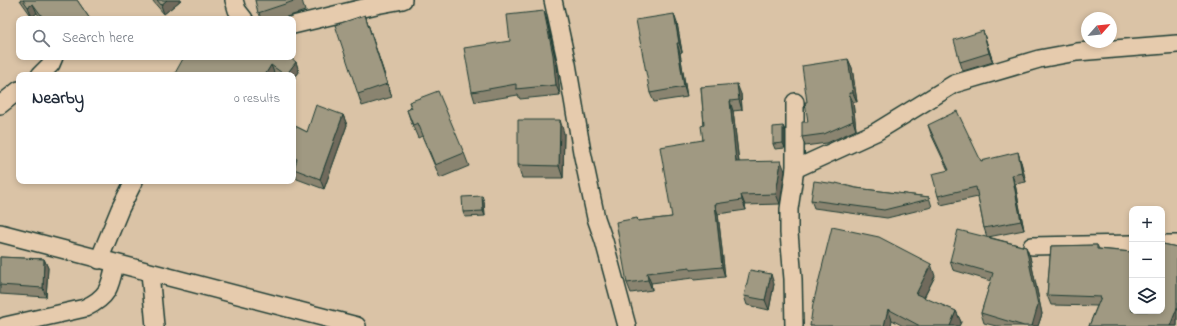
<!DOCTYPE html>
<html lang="en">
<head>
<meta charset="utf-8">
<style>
	body { margin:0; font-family:"Indie Flower",sans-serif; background:#f2f2f3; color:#1f2937 }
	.controls { position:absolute; right:12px; bottom:12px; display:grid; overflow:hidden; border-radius:8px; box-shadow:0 2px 6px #0003 }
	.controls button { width:36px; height:36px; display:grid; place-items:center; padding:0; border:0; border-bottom:1px solid #e0e1e3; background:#fff; color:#1f2937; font:20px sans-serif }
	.compass { position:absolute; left:1081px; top:12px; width:36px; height:36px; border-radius:50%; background:#fff; box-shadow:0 2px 6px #0003; rotate:63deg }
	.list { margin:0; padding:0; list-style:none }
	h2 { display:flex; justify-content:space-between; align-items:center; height:52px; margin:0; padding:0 16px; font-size:17px }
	h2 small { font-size:13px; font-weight:400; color:#747a83 }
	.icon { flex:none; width:22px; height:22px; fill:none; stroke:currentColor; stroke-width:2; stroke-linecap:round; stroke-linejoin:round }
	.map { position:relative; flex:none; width:1177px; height:326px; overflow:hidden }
	.search { position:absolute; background:#fff; box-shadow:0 2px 6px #0003; left:16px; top:16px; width:280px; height:44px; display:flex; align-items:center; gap:10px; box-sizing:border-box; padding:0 14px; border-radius:8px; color:#747a83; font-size:15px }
	.panel { position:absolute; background:#fff; box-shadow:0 2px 6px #0003; left:16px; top:72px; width:280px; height:112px; border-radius:8px }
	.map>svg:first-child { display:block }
</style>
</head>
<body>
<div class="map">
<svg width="1177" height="326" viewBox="0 0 1177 326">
	<rect width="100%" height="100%" fill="#dac3a6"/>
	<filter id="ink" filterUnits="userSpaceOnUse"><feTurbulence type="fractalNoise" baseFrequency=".025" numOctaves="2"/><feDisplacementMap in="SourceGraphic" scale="8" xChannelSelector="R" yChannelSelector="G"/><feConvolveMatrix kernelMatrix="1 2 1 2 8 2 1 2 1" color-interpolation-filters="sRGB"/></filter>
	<g filter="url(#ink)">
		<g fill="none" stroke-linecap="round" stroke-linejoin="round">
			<g stroke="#1f3d34" stroke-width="20">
				<g id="street">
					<path d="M234,0L237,10L244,19"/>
					<path d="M553,0L567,64L582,152L596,218L604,241L627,326"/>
					<path d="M293,25L376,5L403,0"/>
					<path d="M40,75L51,64L54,57"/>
					<path d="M0,105L19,90"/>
					<path d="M795,169L876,132L954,84L1039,59L1077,52L1177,44"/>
					<path d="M0,233L357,326"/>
					<path d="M1162,244H1177"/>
					<path d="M1032,246L1132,244"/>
					<path d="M99,260L120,209L134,181"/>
					<path d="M150,273L155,326"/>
					<path d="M5,326L85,308C108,297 110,288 115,264"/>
					<path d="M794,326L793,279L789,233V209L795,169V102"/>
				</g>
			</g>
			<use href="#street" stroke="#e6cbad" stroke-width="17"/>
		</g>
		<g fill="#8a8470" stroke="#1f3d34">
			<path d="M20,0H77L90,19H41L37,13L32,17Z"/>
			<path d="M152,0H181L164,14Z"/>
			<path d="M255,0H302L305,11L280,19H261Z"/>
			<path d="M544,11L547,21L557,66L560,95L520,99L518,95L475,102L472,92L510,41Z"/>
			<path d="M365,15L392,97L362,106L358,94Z"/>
			<path d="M677,23L682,52L680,53L687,97L654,102L650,93Z"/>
			<path d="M983,31L993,62L963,71L960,62Z"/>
			<path d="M848,59L852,68L857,102H853L856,130L827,143L805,146L802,137L808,122L807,102Z"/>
			<path d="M296,62L299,72L293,80V75H174Z"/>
			<path d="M701,87L741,94L742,110L733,111L739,162L785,171L780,204L745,205L746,210L718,214L725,277L694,280L693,278L651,283L652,290L631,293L627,283L637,218L638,221L672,217L703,140L704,125Z"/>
			<path d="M409,102L464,153L469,166L440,178L422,136L418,138L411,122L407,110L411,108Z"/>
			<path d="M343,115L347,125L324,189L297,179L294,169L295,166H293V125L307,132Z"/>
			<path d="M928,125L981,161L1021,162L1026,182L1015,184L1024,230L988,237L1026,247L1030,257L1042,314L1038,326H996L984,323L981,313L991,281L953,270L950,261L987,237L984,228L978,197L941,205L938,196L948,170L931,134Z"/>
			<path d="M783,126L785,131V148L775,149L773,144Z"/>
			<path d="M564,133L563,178H522L518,165Z"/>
			<path d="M856,188L929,197L932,207L887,218L814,208L811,200Z"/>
			<path d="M484,201L485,216L465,217L463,212Z"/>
			<path d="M1163,244L1177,247V326H1089L1097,306L1051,305L1047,295L1051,246L1097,245L1099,249L1132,252V311H1162V246Z"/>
			<path d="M0,257L44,259L48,268L46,297L0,294Z"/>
			<path d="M935,276L924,298L956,311L961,322L959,326H903L892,320L810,326Z"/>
			<path d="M774,284L769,310L747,305L744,296Z"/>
		</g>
		<g fill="#706b5b" stroke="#1f3d34">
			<path d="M167,0H181L164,14L161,5Z"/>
			<path d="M33,4L37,13L32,17L28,7Z"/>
			<path d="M544,11L547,21L557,66L560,95L556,85Z"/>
			<path d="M674,14L677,23L682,52L679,43Z"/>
			<path d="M365,15L369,28L392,97L387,84Z"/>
			<path d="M983,31L986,41L993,62L989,53Z"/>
			<path d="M677,43L680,53L687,97L684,87Z"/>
			<path d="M848,59L852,68L857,102L853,93Z"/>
			<path d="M296,62L299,72L293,80V75H286Z"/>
			<path d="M271,65L275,75H265Z"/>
			<path d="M737,84L741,94L742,110L739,100Z"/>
			<path d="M849,93L853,102L856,130L853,121Z"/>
			<path d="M730,101L733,111L740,172L736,162Z"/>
			<path d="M343,115L347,125L324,189L320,179Z"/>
			<path d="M560,120L564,133L563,178L559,166Z"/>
			<path d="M783,126L785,131V148L783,143Z"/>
			<path d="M1018,152L1021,162L1026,182L1022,173Z"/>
			<path d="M781,161L785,171L780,204L776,194Z"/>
			<path d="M1012,175L1015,184L1024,230L1021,221Z"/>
			<path d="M741,195L745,205L746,210L742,200Z"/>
			<path d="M482,196L484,201L485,216L483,211Z"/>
			<path d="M715,204L718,214L725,277L722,267Z"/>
			<path d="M1026,247L1030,257L1042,314L1038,326H1032Z"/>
			<path d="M44,259L48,268L46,297L43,288Z"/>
			<path d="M931,264L935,276L920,305L916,294Z"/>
			<path d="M647,273L651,283L652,290L648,280Z"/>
			<path d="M771,274L774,284L769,310L765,300Z"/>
			<path d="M1177,308V326H1170Z"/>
			<path d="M888,309L892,320L891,326H884Z"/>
			<path d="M956,311L961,322L959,326H950Z"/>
		</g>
		<g fill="#a09982" stroke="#1f3d34">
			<path d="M23,0H77L90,19H44L33,4L28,7Z"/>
			<path d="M157,0H167L161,5Z"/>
			<path d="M255,0H297L258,13Z"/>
			<path d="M544,11L553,55L556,85L516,89V84L472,92L464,48L510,41L507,15Z"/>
			<path d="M674,14L679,43H677L684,87L650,93L636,20Z"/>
			<path d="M365,15L387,84L358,94L335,25Z"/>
			<path d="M983,31L989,53L960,62L954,40Z"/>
			<path d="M184,57H290L296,62L286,75H285L271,65L265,75H174Z"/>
			<path d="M848,59L853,93H849L853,121L824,134L802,137V122H808L805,102H807L802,66Z"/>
			<path d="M737,84L739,100L730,101L736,162L781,161L776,194L741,195L742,200L715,204L722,267L690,270V268L647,273L648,280L627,283L616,222L637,218L638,221L672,217L660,147L703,140L701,126L704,125L701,87Z"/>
			<path d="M438,91L464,153L435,165L418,123L413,125L407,110L412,108L409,102Z"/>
			<path d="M316,105L343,115L320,179L294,169L297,159L293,157V125L307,132Z"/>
			<path d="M957,111L981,161L1018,152L1022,173L1012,175L1021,221L984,228L976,187L938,196L932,174L949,170L928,125Z"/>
			<path d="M518,120H560L559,166L518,165Z"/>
			<path d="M783,126V143L773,144V127Z"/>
			<path d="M814,181L836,184V183L856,188L929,197V199L884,210L811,200Z"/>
			<path d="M482,196L483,211L463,212L462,197Z"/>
			<path d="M832,227L879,237L931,264L916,294L956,311L950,326H920L888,309L884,326H810L813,304Z"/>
			<path d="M958,230L1026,247L1038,305L1032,326H1024L981,313L993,273L950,261Z"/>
			<path d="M1163,244L1177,247V308L1170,326H1089L1101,297L1047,295L1051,246L1097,245V249L1132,252V311H1162V246Z"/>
			<path d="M0,257L44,259L43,288L0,285Z"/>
			<path d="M750,270L771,274L765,300L744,296Z"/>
		</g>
	</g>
</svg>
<div class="controls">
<button>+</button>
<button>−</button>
<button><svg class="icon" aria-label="layers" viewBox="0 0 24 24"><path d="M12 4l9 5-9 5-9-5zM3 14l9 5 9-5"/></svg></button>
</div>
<svg class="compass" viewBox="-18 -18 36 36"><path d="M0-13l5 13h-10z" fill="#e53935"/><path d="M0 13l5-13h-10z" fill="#747a83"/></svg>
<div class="search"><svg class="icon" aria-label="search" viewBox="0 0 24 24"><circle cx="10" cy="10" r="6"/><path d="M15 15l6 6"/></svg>Search here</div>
<section class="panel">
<h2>Nearby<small>0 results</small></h2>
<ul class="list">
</ul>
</section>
</div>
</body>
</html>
